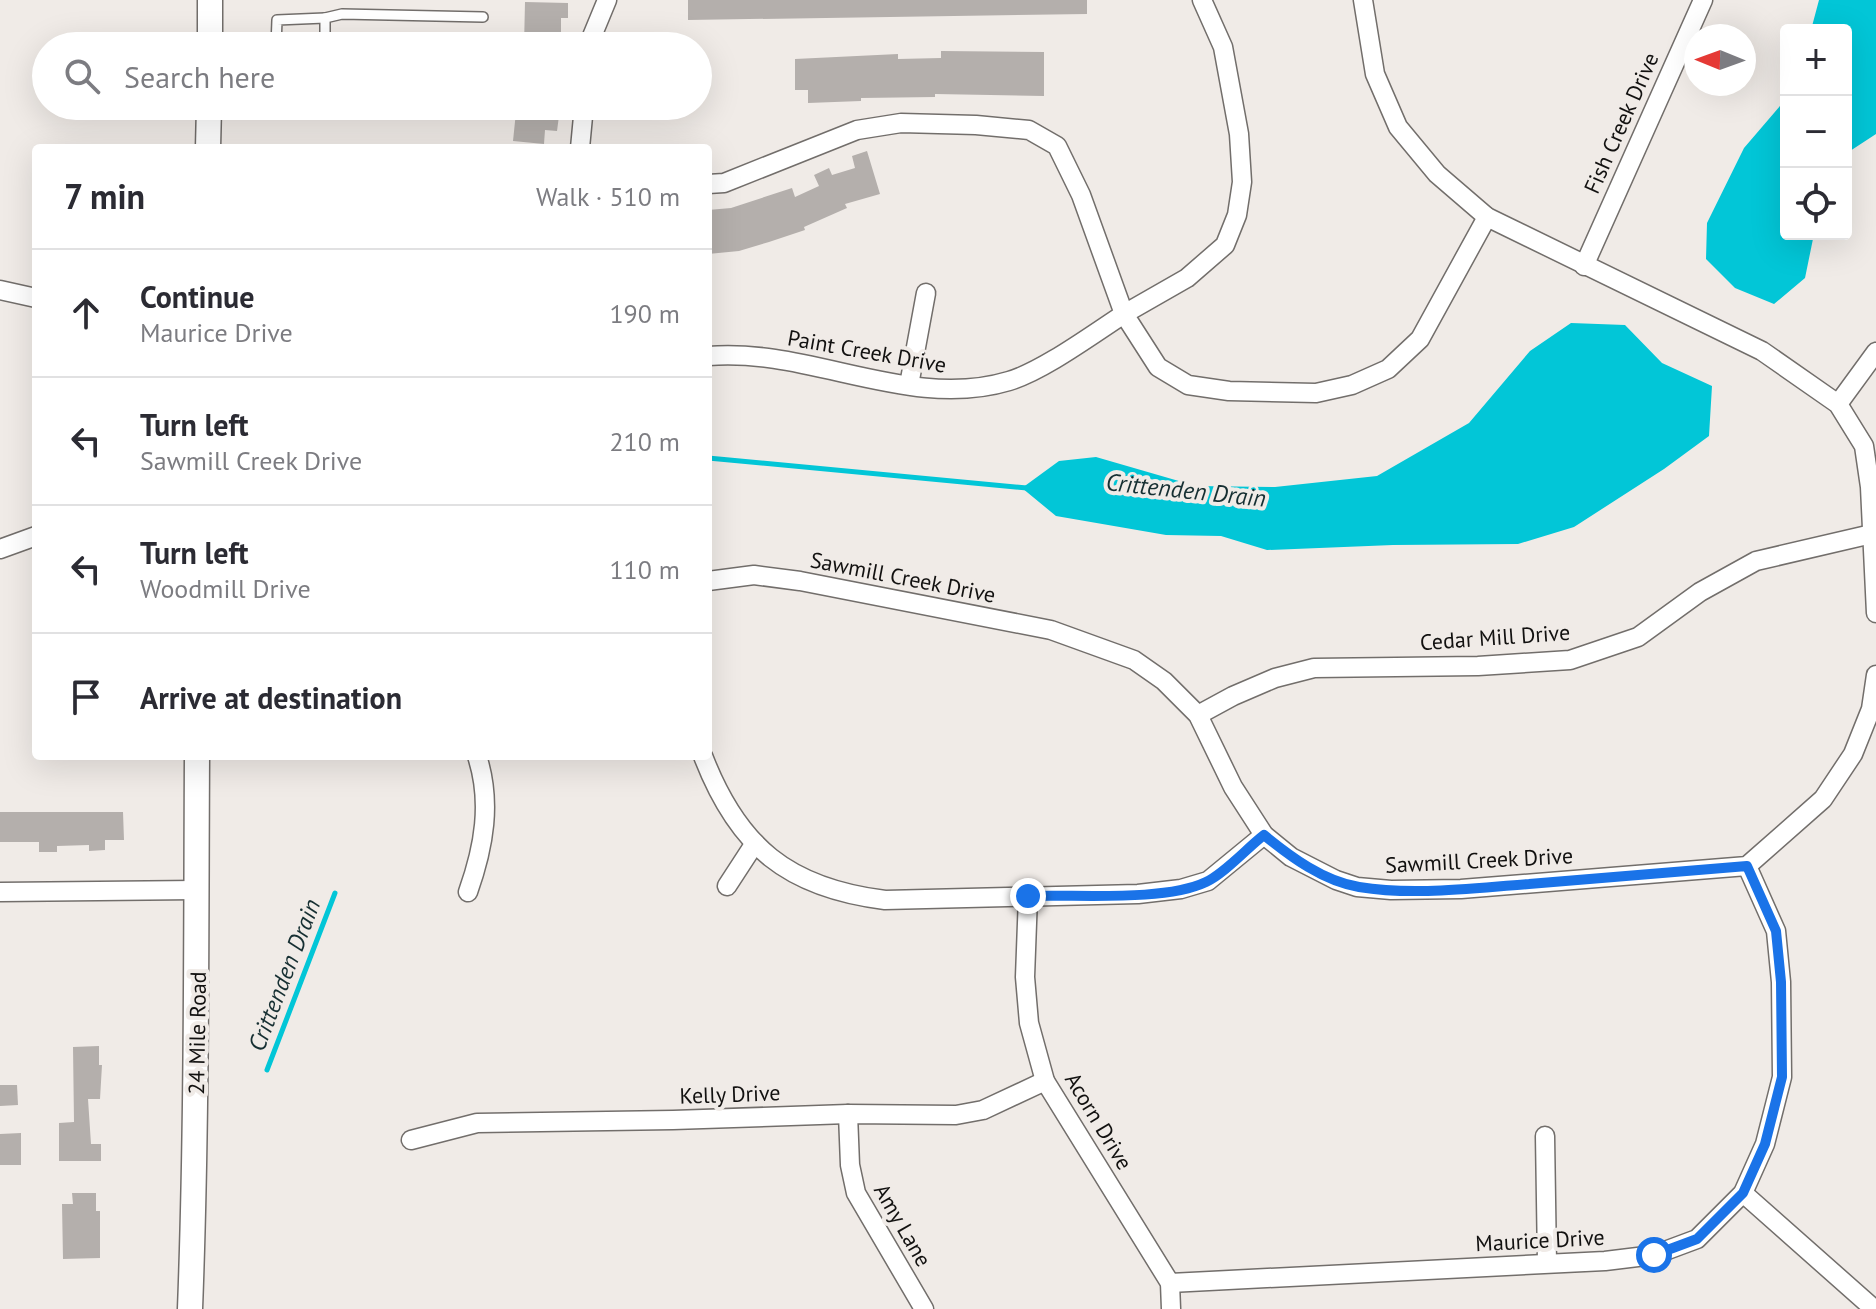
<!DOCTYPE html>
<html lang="en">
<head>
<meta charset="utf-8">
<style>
	body { margin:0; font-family:"PT Sans",sans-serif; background:#f7f7f7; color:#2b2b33 }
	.controls { position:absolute; right:24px; top:24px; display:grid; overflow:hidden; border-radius:8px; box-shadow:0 8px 32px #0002 }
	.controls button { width:72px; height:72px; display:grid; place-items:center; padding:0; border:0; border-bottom:2px solid #e1e1e2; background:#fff; color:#2b2b33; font:40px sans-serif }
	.compass { position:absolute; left:1684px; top:24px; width:72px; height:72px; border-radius:50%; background:#fff; box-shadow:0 8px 32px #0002; rotate:271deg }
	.stop { position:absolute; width:24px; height:24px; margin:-18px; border:6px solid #1a73e8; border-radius:50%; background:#fff }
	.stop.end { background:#1a73e8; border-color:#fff; box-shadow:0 2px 8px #0008 }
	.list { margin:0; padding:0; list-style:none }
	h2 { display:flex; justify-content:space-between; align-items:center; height:104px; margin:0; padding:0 32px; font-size:34px }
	h2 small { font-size:26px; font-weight:400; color:#7c7c81 }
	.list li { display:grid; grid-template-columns:52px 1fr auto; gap:24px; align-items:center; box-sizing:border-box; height:128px; padding:0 32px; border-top:2px solid #e1e1e2 }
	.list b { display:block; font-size:30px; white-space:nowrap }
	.list p { margin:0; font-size:26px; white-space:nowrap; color:#7c7c81 }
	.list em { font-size:26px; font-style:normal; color:#7c7c81 }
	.icon { flex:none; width:44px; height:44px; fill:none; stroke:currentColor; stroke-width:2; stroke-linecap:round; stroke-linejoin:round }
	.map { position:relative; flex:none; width:1876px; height:1309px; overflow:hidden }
	.search { position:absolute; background:#fff; box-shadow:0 8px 32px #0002; left:32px; top:32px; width:680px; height:88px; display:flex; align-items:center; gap:20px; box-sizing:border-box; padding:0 28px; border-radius:44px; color:#7c7c81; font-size:30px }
	.panel { position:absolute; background:#fff; box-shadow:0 8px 32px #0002; left:32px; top:144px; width:680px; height:616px; border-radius:8px }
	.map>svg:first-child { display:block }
</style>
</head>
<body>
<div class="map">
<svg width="1876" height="1309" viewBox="0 0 1876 1309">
	<rect width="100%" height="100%" fill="#f0ebe7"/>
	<g fill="#02c6d7">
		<path d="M1819,0H1876V134L1850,151L1846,160V30H1811Z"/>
		<path d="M1786,99V234H1814L1805,278L1774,304L1735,288L1706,259L1707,223L1744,148Z"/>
		<path d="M1571,323L1625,325L1662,363L1712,386L1709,436L1664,469L1574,527L1518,544L1393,545L1267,550L1221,536L1166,535L1056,516L1022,488L1059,461L1096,457L1196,486L1275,487L1377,476L1469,423L1530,351Z"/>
	</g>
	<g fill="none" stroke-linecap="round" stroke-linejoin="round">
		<g stroke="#02c6d7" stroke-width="5">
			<path d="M708,458L1027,488"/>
			<path d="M267,1070L335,893"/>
		</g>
	</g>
	<g fill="#b4afac">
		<path d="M688,0H1087V14L688,20Z"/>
		<path d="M525,2L568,3V18H561V46H524Z"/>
		<path d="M941,51L1044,52V96L935,94V97L861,98V101L808,103V90H795V59L898,54V59L941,58Z"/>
		<path d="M516,112L559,116L557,131L545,130L544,144L513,141Z"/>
		<path d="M867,151L880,194L845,204L847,208L804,227L805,230L769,242L739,251L708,254V210L731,208L792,188L795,197L819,186L814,175L829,168L832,175L855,168L852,156Z"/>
		<path d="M0,812H123L124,840H105V850L89,851V845L57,846V852H39V842H0Z"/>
		<path d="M99,1046V1065H102L100,1099H88L91,1144H101V1161H59V1123L74,1122L73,1047Z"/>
		<path d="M0,1085H17L18,1105L0,1106Z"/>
		<path d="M21,1133V1165H0V1134Z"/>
		<path d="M72,1193H96V1211H100V1258L63,1259L62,1204H73Z"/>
	</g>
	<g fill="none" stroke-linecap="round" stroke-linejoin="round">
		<g stroke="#726e6b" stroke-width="12">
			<g id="service">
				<path d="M276,46L277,20L325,18"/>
				<path d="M325,46V18L342,14L483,17"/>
				<path d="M279,106L294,111L318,110L319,106"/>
			</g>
		</g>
		<g stroke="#726e6b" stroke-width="21">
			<g id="minor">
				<path d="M1202,0L1223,47L1239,134L1242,182L1237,215L1225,245L1187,278L1124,314L1158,367L1188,385L1229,391L1316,393L1352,385L1388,369L1420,339L1487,217"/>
				<path d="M1363,0L1375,74L1398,127L1437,174L1487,217L1762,351L1838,404L1864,446L1870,487L1876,613"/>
				<path d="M588,46L607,0"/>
				<path d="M580,148L584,106"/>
				<path d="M708,184L724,183L857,130L901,123L976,125L1029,130L1057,146L1081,195L1124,314C1093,334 1043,371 1009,381C910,411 809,347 708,356"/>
				<path d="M1584,266L1703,0"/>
				<path d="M0,290L36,298"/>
				<path d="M909,385L926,293"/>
				<path d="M1838,404L1876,352"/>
				<path d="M0,549L36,536"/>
				<path d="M708,581L754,575L800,581L1051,630L1134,660L1164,681L1198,715L1233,787L1264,835L1291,857L1336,880L1357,887L1391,890L1461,889L1747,866L1823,799L1853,754L1871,709L1876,675"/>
				<path d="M1198,715L1233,696L1275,678L1314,668L1478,666L1570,660L1638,637L1700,592L1756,561L1876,533"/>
				<path d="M703,756C738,847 788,888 885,900L1138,894L1181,889L1208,881L1264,835"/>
				<path d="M727,886L755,843"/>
				<path d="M0,892L196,890"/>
				<path d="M468,892C484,847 492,802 477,756"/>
				<path d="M1028,896L1025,977L1029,1023L1045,1081L1170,1283L1171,1309"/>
				<path d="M848,1114L850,1165L856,1193L924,1309"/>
				<path d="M1545,1136L1547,1263"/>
				<path d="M411,1140L477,1123L673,1120L848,1114L956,1115L983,1110L1045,1081"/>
				<path d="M1743,1193L1874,1309"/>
				<path d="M1170,1283L1605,1261L1654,1255L1697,1239L1743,1193L1765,1144L1782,1077L1781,982L1776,931L1747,866"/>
			</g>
		</g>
		<g stroke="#726e6b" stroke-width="27">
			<g id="tertiary">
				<path d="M210,46V0"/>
				<path d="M208,148L209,106"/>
				<path d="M190,1309C197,1125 196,940 197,756"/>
			</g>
		</g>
		<use href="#service" stroke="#fff" stroke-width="9"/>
		<use href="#minor" stroke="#fff" stroke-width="18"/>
		<use href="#tertiary" stroke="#fff" stroke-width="24"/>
	</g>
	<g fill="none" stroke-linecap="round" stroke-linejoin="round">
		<path stroke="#1a73e8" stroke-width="10" d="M1028,896C1076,894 1164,902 1206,882C1225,873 1247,848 1264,835C1291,857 1323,881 1359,887C1414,896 1473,888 1529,884C1602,878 1675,872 1747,866L1776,931L1781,982L1782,1077L1765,1144L1743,1193L1697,1239L1654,1255"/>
	</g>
	<g text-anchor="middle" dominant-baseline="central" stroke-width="8" stroke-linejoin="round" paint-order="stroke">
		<g font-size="22" fill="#121110" stroke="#f0ebe7">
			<text transform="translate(1621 123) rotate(-66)">Fish Creek Drive</text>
			<text transform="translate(867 351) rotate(10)">Paint Creek Drive</text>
			<text transform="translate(903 577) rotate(11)">Sawmill Creek Drive</text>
			<text transform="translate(1495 637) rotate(-4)">Cedar Mill Drive</text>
			<text transform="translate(1479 860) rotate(-3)">Sawmill Creek Drive</text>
			<text transform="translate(197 1033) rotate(-89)">24 Mile Road</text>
			<text transform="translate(730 1094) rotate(-2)">Kelly Drive</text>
			<text transform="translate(1099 1121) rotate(59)">Acorn Drive</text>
			<text transform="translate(903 1225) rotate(60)">Amy Lane</text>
			<text transform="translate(1540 1240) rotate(-3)">Maurice Drive</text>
		</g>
		<g font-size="24" font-style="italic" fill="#162f32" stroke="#f0ebe7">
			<text transform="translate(1186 490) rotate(6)">Crittenden Drain</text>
			<text transform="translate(284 975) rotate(-69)">Crittenden Drain</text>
		</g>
	</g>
</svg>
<div class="controls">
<button>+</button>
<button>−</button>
<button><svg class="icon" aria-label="locate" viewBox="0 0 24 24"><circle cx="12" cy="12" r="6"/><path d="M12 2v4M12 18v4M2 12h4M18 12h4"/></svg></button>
</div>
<svg class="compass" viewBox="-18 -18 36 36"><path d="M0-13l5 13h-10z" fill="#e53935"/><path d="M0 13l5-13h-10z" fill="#7c7c81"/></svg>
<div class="stop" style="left:1654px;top:1255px"></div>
<div class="stop end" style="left:1028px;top:896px"></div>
<div class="search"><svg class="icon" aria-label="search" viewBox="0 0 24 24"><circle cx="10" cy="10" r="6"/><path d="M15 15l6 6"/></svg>Search here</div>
<section class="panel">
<h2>7 min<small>Walk · 510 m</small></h2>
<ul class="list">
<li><svg class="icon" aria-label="ahead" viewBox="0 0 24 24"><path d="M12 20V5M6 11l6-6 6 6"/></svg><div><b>Continue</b><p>Maurice Drive</p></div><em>190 m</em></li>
<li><svg class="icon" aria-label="left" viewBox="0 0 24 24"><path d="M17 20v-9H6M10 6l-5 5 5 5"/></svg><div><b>Turn left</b><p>Sawmill Creek Drive</p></div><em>210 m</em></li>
<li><svg class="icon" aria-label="left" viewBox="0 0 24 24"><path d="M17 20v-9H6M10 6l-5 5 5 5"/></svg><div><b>Turn left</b><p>Woodmill Drive</p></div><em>110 m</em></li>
<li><svg class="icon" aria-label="arrive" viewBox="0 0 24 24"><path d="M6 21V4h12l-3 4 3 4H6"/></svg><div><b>Arrive at destination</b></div></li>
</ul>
</section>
</div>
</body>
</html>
